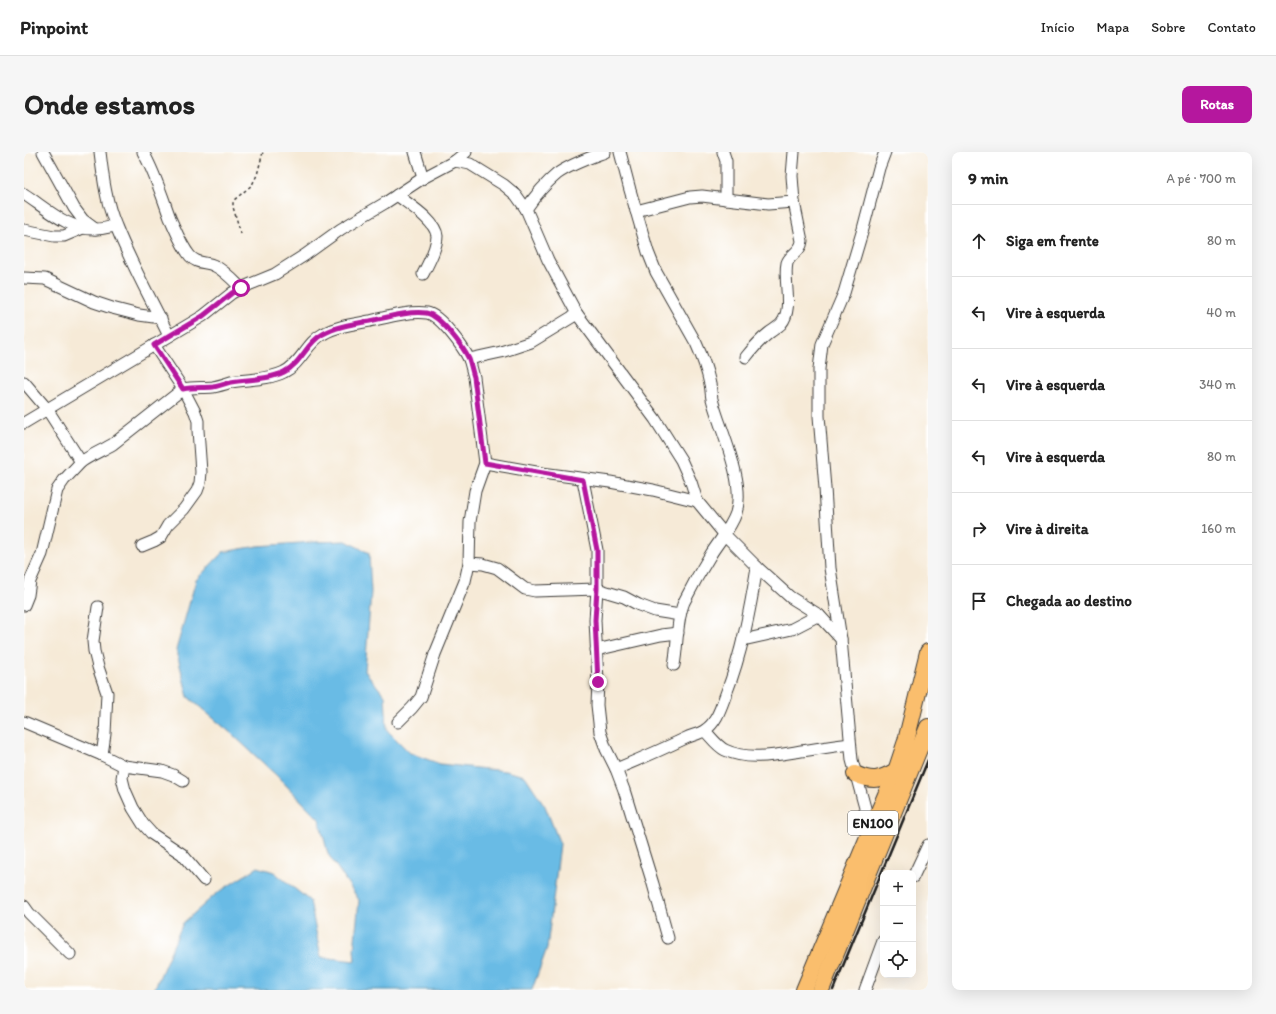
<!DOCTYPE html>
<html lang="pt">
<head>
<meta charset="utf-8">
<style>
	body { margin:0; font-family:Itim,sans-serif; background:#f6f6f6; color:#222 }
	.controls { position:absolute; right:12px; bottom:12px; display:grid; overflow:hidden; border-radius:8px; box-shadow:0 4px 16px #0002 }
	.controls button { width:36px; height:36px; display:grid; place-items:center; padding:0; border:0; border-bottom:1px solid #e0e0e0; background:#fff; color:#222; font:20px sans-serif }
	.stop { position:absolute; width:12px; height:12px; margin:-9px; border:3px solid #b5179e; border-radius:50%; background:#fff }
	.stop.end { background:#b5179e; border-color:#fff; box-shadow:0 1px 4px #0008 }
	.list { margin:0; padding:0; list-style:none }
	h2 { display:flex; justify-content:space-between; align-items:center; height:52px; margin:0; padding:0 16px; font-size:17px }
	h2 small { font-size:13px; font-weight:400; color:#767676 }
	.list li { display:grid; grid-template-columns:26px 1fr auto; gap:12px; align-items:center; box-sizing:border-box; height:72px; padding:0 16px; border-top:1px solid #e0e0e0 }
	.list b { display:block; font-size:15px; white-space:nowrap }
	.list em { font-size:13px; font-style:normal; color:#767676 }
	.icon { flex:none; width:22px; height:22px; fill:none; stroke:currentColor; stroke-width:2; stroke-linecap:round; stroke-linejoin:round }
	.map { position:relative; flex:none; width:904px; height:838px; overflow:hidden; border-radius:8px }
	header { display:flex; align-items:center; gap:24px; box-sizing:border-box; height:56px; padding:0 20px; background:#fff; border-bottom:1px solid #e0e0e0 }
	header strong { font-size:19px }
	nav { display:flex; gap:22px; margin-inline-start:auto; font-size:14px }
	.intro { display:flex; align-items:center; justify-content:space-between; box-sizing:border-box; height:96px; padding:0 24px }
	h1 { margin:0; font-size:28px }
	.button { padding:10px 18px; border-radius:8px; background:#b5179e; color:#fff; font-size:14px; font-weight:700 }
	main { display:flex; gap:24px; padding:0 24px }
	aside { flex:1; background:#fff; border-radius:8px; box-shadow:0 4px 16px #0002 }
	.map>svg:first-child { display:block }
</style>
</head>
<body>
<header>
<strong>Pinpoint</strong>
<nav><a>Início</a><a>Mapa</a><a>Sobre</a><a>Contato</a></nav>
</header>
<div class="intro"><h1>Onde estamos</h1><a class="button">Rotas</a></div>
<main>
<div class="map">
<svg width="904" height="838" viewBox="0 0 904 838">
	<rect width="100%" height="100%" fill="#fff"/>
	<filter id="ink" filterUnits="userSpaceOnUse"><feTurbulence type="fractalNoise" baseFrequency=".025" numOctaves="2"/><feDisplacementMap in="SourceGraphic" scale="8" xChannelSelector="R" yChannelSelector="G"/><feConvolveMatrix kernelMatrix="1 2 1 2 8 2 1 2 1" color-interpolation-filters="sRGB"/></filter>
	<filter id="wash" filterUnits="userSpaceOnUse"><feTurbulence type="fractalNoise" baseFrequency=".012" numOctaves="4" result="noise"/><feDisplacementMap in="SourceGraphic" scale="16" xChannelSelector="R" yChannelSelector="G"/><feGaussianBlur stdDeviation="0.9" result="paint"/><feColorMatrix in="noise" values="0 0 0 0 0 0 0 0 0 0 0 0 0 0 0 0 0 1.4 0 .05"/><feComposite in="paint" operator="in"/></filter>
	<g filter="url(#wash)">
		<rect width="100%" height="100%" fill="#f6ead7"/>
		<path fill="#69bbe5" stroke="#426c80" d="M322,389L345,401L347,440L341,519L361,544L363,578L386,601L416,612L481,619L501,624L521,654L536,692L523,796L508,838H130L159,771L193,741L234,715L250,720L286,749L297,805L331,809L330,798L335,748L304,702L295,667L252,623L208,582L164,545L152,498L172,428L199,400L234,394L290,390Z"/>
	</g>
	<g filter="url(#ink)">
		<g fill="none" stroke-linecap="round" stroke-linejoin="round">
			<g stroke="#3d3b38" stroke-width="13">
				<g id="minor">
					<path d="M19,0L50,56L59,68L71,77"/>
					<path d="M76,0C79,25 82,51 92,74C107,112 127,147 145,184"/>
					<path d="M119,0C131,21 138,44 146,66C152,79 157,93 166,104C174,113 182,109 191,114C201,119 209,128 217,136"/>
					<path d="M391,0L399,26"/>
					<path d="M596,0L606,38L624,100L632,120L672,191C678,204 683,218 686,232C687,236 687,242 688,247C696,278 722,329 712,361C707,376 695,389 687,402C677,418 668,434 660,450C652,469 654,493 650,513"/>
					<path d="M699,0L702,9V47"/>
					<path d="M431,9L442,0"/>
					<path d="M0,42C22,56 45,79 73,77C79,77 85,75 91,74"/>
					<path d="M373,43C384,52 412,69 413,84C413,96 404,112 399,122"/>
					<path d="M502,57C511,44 521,32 533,22C547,12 565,6 581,0"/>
					<path d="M612,59L666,45L678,44L744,52L770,50"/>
					<path d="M0,78L30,84H40L59,76"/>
					<path d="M0,126L21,127L70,150L88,156L115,163L137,166"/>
					<path d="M722,205C729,196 736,188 745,181C749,178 754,175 757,172C770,157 759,129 763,111C766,102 777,100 778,89L770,50L768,24L770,0"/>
					<path d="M445,207L477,200L507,190L553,162"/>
					<path d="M0,230L23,257L57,310L40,328L33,338L18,402L6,429L4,443L0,453"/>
					<path d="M0,271L179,164L208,141L217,136L251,122L281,103L317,77L361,51L399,26L431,9L446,12L480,33L492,43L502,57L524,108L540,138L553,162L631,267L657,308L667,330L673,349L701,383L733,415L766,445L795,463L817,487L828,608L847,678"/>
					<path d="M57,310C67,303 79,298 89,292L159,237C169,235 179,236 189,235C195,234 201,232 207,230C224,227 244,228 260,220C277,212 283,190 299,182C313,174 330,172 346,169C364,165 384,159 403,161C416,163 439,195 445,207C447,213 448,219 450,225L461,311L451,339L446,370L445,411L441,429L411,502L397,545L388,556L374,570"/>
					<path d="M461,311L518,321L586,330L629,338L673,349"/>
					<path d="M559,328L573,398V437L571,468L574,530L573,553L576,580L582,597L592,617L600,638L629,732L644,786"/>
					<path d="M118,394L130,389L137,385L144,373L160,357L173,339L176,331L177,320L174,278V269L171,260L159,237L130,193"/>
					<path d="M445,411L459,412L473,416L501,437L511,439L573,437L600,445L615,453L631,459L656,463"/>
					<path d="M74,455L69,489L70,499L74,515L83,541L81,582L78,603"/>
					<path d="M817,487L806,416L801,336L795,264V217L798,192L820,141L839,77L855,16L861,0"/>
					<path d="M719,488L768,477L795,463"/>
					<path d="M572,498L637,483L654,481"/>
					<path d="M0,570L78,603L100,614L138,619L149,623L159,629"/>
					<path d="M681,579C687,585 693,594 701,598C724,609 752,603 777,599C793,597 809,594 826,592"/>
					<path d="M100,614L98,626L101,638L109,656L119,672L128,682L158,702L180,728"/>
					<path d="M592,617C616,607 639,597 662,586C668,583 676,582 681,578C693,570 697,555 702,542C718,501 726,458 733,415"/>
					<path d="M889,725L904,693"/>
					<path d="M0,754L5,761L46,802"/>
					<path d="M841,838L859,789"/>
				</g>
			</g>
			<g stroke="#3d3b38" stroke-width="18">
				<g id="highway">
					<path d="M831,622C849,630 855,628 872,619"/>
					<path d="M780,838L847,678L872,619L882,589L904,500"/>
					<path d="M797,838L904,575"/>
				</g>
			</g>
			<path stroke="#3d3b38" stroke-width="1.5" stroke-dasharray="3 3" stroke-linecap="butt" d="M217,82L209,55V51L210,48L228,33L233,23L239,0"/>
			<use href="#minor" stroke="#fff" stroke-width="11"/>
			<use href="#highway" stroke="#fabe6d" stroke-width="16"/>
			<path stroke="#1c1c1c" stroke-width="2.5" d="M809,838L904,608"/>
		</g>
	</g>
	<g fill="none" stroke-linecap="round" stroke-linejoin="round" filter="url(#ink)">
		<path stroke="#b5179e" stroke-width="5" d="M217,136L208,141L179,164L130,193L159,237C169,235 179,236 189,235C195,234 201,232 207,230C224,227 244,228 260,220C277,212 283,190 299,182C313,174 330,172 346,169C364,165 384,159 402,161C416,163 439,195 445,207C447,213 448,219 450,225L461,311L559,328L573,398V437L571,468L574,530"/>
	</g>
	<g text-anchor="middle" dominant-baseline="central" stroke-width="3" stroke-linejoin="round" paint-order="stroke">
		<rect fill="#fff" stroke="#606060" stroke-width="1" x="824" y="659" width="50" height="24" rx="3"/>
		<g font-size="14" font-weight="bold" fill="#1c1c1c">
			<text x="849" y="671">EN100</text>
		</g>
	</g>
</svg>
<div class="controls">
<button>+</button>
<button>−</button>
<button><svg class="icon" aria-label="locate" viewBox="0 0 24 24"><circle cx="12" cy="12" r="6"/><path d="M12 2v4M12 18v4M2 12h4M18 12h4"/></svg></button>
</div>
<div class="stop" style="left:217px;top:136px"></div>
<div class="stop end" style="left:574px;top:530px"></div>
</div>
<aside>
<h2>9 min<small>A pé · 700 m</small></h2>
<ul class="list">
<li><svg class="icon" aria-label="ahead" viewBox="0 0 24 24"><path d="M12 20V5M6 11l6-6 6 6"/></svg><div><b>Siga em frente</b></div><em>80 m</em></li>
<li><svg class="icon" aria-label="left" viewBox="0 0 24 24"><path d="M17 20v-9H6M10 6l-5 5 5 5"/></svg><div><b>Vire à esquerda</b></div><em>40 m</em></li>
<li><svg class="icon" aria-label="left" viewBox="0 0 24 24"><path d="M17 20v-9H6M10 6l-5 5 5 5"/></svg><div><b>Vire à esquerda</b></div><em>340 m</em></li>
<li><svg class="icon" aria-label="left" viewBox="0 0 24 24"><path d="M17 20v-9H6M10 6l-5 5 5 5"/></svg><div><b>Vire à esquerda</b></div><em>80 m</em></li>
<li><svg class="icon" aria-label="right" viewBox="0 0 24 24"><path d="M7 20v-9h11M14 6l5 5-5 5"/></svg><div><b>Vire à direita</b></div><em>160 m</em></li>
<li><svg class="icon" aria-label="arrive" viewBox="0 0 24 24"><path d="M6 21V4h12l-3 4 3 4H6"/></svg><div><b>Chegada ao destino</b></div></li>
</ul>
</aside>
</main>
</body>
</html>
